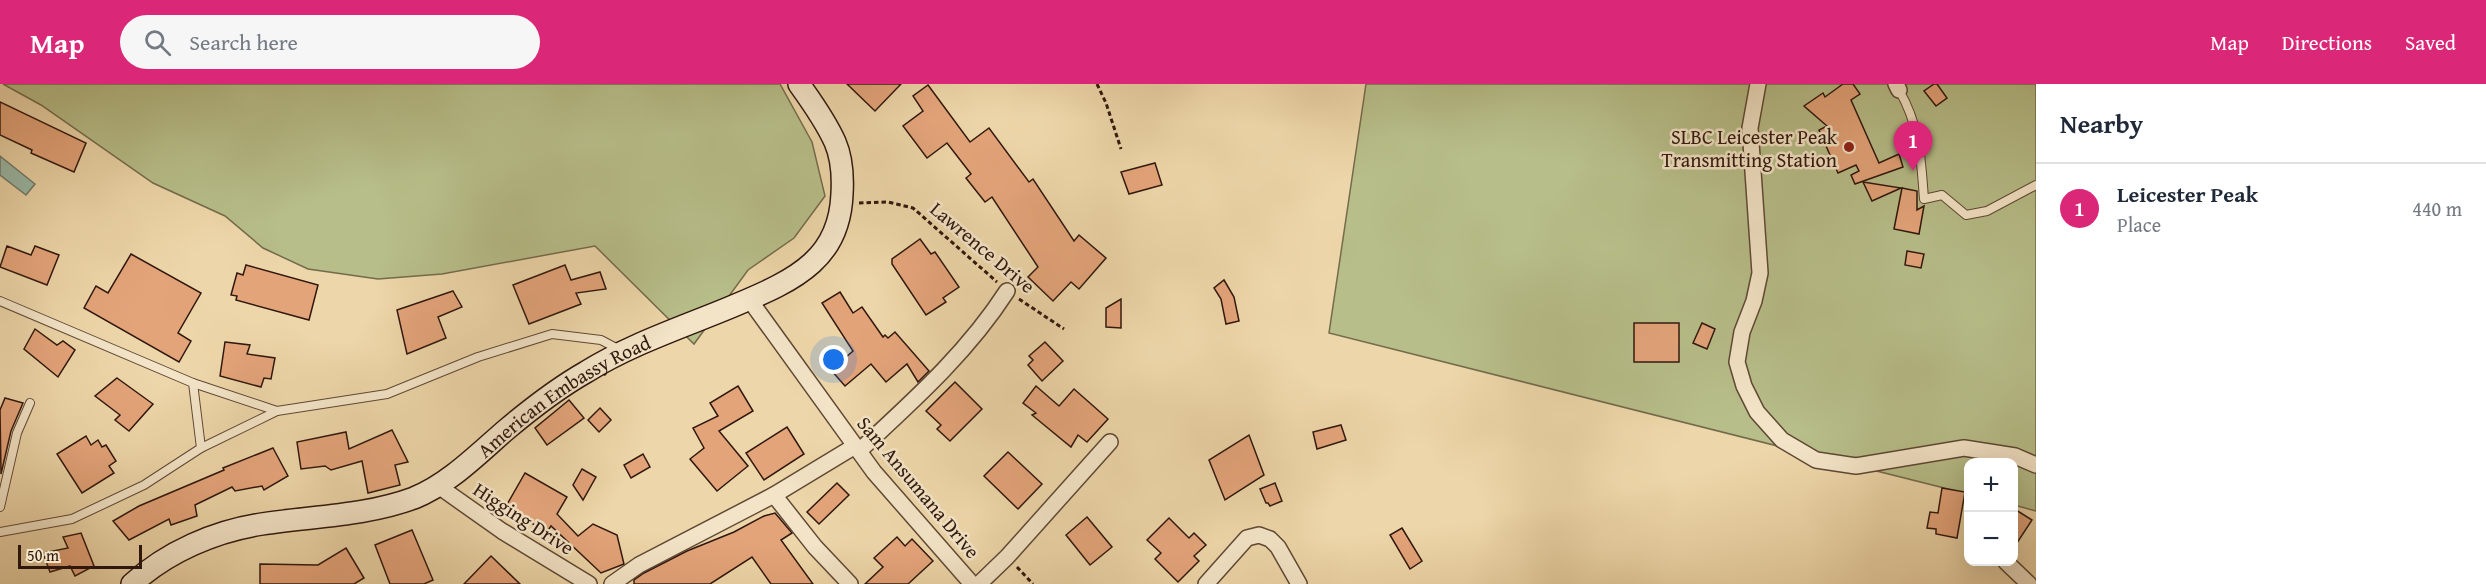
<!DOCTYPE html>
<html lang="en">
<head>
<meta charset="utf-8">
<style>
	body { margin:0; font-family:"Gentium Book Plus",serif; background:#f6f6f7; color:#1f2937 }
	.controls { position:absolute; right:18px; bottom:18px; display:grid; overflow:hidden; border-radius:12px; box-shadow:0 6px 24px #0002 }
	.controls button { width:54px; height:54px; display:grid; place-items:center; padding:0; border:0; border-bottom:2px solid #e0e1e3; background:#fff; color:#1f2937; font:30px sans-serif }
	.scale { position:absolute; left:18px; bottom:15px; width:124px; box-sizing:border-box; padding-left:6px; border:3px solid #30180e; border-top:0; font-size:16px; line-height:21px; white-space:nowrap; color:#30180e; -webkit-text-stroke:4px #f3e4c7; paint-order:stroke }
	.you { position:absolute; left:834px; top:276px; width:21px; height:21px; margin:-15px; border:4px solid #fff; border-radius:50%; background:#1a73e8; box-shadow:0 0 0 9px #1a73e833 }
	.badge { display:grid; place-items:center; width:39px; height:39px; border-radius:50%; background:#db2777; color:#fff; font-size:20px; font-weight:700 }
	.pin { position:absolute; translate:-50% -50px; filter:drop-shadow(0 2px 3px #0008) }
	.pin::after { content:''; position:absolute; top:32px; width:21px; height:18px; background:inherit; clip-path:polygon(0 0,100% 0,50% 100%) }
	.list { margin:0; padding:0; list-style:none }
	h2 { display:flex; justify-content:space-between; align-items:center; height:78px; margin:0; padding:0 24px; font-size:26px }
	h2 small { font-size:20px; font-weight:400; color:#747a83 }
	.list li { display:grid; grid-template-columns:39px 1fr auto; gap:18px; align-items:center; box-sizing:border-box; height:90px; padding:0 24px; border-top:2px solid #e0e1e3 }
	.list b { display:block; font-size:22px; white-space:nowrap }
	.list p { margin:0; font-size:20px; white-space:nowrap; color:#747a83 }
	.list em { font-size:20px; font-style:normal; color:#747a83 }
	.icon { flex:none; width:33px; height:33px; fill:none; stroke:currentColor; stroke-width:2; stroke-linecap:round; stroke-linejoin:round }
	.map { position:relative; flex:none; width:2036px; height:500px; overflow:hidden }
	header { display:flex; align-items:center; gap:36px; box-sizing:border-box; height:84px; padding:0 30px; background:#db2777; color:#fff }
	header strong { font-size:28px }
	nav { display:flex; gap:33px; margin-inline-start:auto; font-size:21px }
	.search { width:420px; height:54px; background:#f6f6f7; display:flex; align-items:center; gap:15px; box-sizing:border-box; padding:0 21px; border-radius:33px; color:#747a83; font-size:22px }
	main { display:flex }
	aside { flex:1; background:#fff }
	.map>svg:first-child { display:block }
</style>
</head>
<body>
<header>
<strong>Map</strong>
<div class="search"><svg class="icon" aria-label="search" viewBox="0 0 24 24"><circle cx="10" cy="10" r="6"/><path d="M15 15l6 6"/></svg>Search here</div>
<nav><a>Map</a><a>Directions</a><a>Saved</a></nav>
</header>
<main>
<div class="map">
<svg width="2036" height="500" viewBox="0 0 2036 500">
	<rect width="100%" height="100%" fill="#edd6a9"/>
	<filter id="stains"><feTurbulence type="fractalNoise" baseFrequency=".00333" numOctaves="4"/><feColorMatrix values="0 0 0 0 .2 0 0 0 0 .09 0 0 0 0 .02 0 0 0 .5 -.17"/></filter>
	<radialGradient id="worn" r=".72"><stop offset=".6" stop-color="#630" stop-opacity="0"/><stop offset="1" stop-color="#630" stop-opacity=".3"/></radialGradient>
	<g fill="#b7be89" stroke="#746b4c" stroke-width="1.5">
		<path d="M3,0H780L812,58L825,112L794,154L748,186L694,260L595,162L442,190L378,195L308,185L263,164L225,132L153,99L41,21Z"/>
		<path d="M1366,0H2036V427L2014,421V378H1968V410L1329,249Z"/>
	</g>
	<path fill="#99b9a7" stroke="#6f796a" stroke-width="1.5" d="M0,72L35,100L26,111L0,91Z"/>
	<g fill="#e4a47a" stroke="#30180e" stroke-width="1.5">
		<path d="M847,0H901L875,27Z"/>
		<path d="M1843,0H1853L1860,10L1851,16L1879,79L1899,70L1903,83L1855,100L1851,91L1859,87L1856,81L1838,89L1819,46L1827,42L1804,22L1823,9L1825,13Z"/>
		<path d="M1934,0H1937L1947,14L1936,22L1924,7Z"/>
		<path d="M928,1L970,58L989,44L1029,98L1033,95L1074,157L1079,151L1106,174L1079,205L1071,198L1053,217L1028,193L1038,183L992,113L985,118L966,94L971,90L947,59L927,74L903,42L923,27L913,12Z"/>
		<path d="M0,18L86,59L74,88L31,69L32,66L0,51Z"/>
		<path d="M1155,79L1162,101L1129,110L1121,88Z"/>
		<path d="M1863,98L1901,104L1872,117Z"/>
		<path d="M1902,104L1917,107V126L1924,122L1919,150L1894,145Z"/>
		<path d="M920,155L931,170L935,168L959,203L943,214L946,218L926,231L892,180V175Z"/>
		<path d="M7,162L31,171L35,162L59,171L47,201L0,183Z"/>
		<path d="M1907,167L1924,170L1921,184L1905,181Z"/>
		<path d="M131,170L201,209L178,249L191,257L179,278L84,224L96,202L108,209Z"/>
		<path d="M246,181L318,201L309,236L236,216L237,212L231,211L237,189L243,191Z"/>
		<path d="M565,181L571,196L600,188L606,205L576,209L581,220L529,240L513,201Z"/>
		<path d="M1224,196L1234,213L1239,237L1226,240L1221,215L1214,204Z"/>
		<path d="M453,207L462,223L438,233L446,254L407,270L397,226Z"/>
		<path d="M840,208L853,229L862,223L883,253L885,251L888,254L895,248L929,287L918,298L907,280L886,298L871,280L845,302L831,286L853,267L822,219Z"/>
		<path d="M1121,215V244L1106,243V224Z"/>
		<rect x="1634" y="239" width="45" height="39"/>
		<path d="M1702,239L1715,245L1707,265L1693,259Z"/>
		<path d="M35,245L57,261L63,257L75,266L58,293L24,265Z"/>
		<path d="M225,258L250,261L247,270L275,274L271,295L264,294L261,303L220,292Z"/>
		<path d="M1045,258L1063,277L1042,297L1028,281L1033,276L1029,272Z"/>
		<path d="M117,294L153,320L129,347L115,336L120,331L95,312Z"/>
		<path d="M955,298L982,325L950,357L937,345L941,341L926,327Z"/>
		<path d="M738,302L753,327L719,347L748,382L717,407L690,375L704,364L693,344L718,332L710,319Z"/>
		<path d="M1036,302L1059,322L1074,305L1108,335L1087,358L1078,351L1071,363L1032,331L1036,329L1023,319Z"/>
		<path d="M5,314L23,319L11,347L1,390L0,326Z"/>
		<path d="M569,316L584,334L547,361L535,344Z"/>
		<path d="M600,324L611,336L599,348L588,336Z"/>
		<path d="M1341,341L1346,356L1317,365L1313,348Z"/>
		<path d="M787,343L804,370L764,396L746,369Z"/>
		<path d="M392,346L408,378L395,381L400,401L368,409L362,377L331,386L325,382L301,385L297,358L346,348L349,365Z"/>
		<path d="M1249,351L1264,391L1225,416L1209,376Z"/>
		<path d="M86,352L91,361L98,356L102,363L106,361L116,377L109,382L114,389L82,409L57,370Z"/>
		<path d="M273,364L288,392L264,406L262,402L235,407L232,403L195,421L197,432L171,441L169,435L129,456L113,437L139,422L224,386L223,384Z"/>
		<path d="M1008,368L1042,400L1018,425L984,392Z"/>
		<path d="M643,370L650,383L631,394L624,381Z"/>
		<path d="M582,385L596,393L583,416L573,401Z"/>
		<path d="M525,389L567,413L557,430L578,452L593,440L617,451L624,480L601,489L551,442L547,448L505,424Z"/>
		<path d="M837,399L849,411L819,440L807,428Z"/>
		<path d="M1275,399L1282,417L1270,422L1268,419H1266L1260,405Z"/>
		<path d="M1942,404L1965,408L1957,454L1936,450V445L1927,444L1930,428L1938,429Z"/>
		<path d="M2013,424L2032,436L2013,465Z"/>
		<path d="M775,429L792,449L781,456L813,500H771L752,473L710,500H634V496L644,489L687,467L734,448L764,432Z"/>
		<path d="M1087,433L1112,463L1090,481L1066,451Z"/>
		<path d="M1169,434L1189,454L1194,449L1206,461L1194,472L1199,477L1178,498L1155,475L1161,469L1147,456Z"/>
		<path d="M1402,444L1422,477L1410,485L1390,451Z"/>
		<path d="M412,446L433,496L424,500H390L375,461Z"/>
		<path d="M81,449L94,482L75,492L70,482L50,488L43,469L68,464L63,453Z"/>
		<path d="M897,453L905,462L912,455L933,477L908,500H865L883,483L874,474Z"/>
		<path d="M346,464L364,494L354,500H260V480L318,481Z"/>
		<path d="M491,472L520,500H464Z"/>
	</g>
	<g fill="none" stroke-linecap="round" stroke-linejoin="round">
		<g stroke="#5f4835" stroke-width="10">
			<g id="lane">
				<path d="M1899,6C1920,42 1921,75 1924,115L1942,111L1966,131L1987,127L2036,101"/>
				<path d="M0,217L193,299L201,364L144,401L72,435L0,448"/>
				<path d="M193,299L277,327"/>
				<path d="M201,364L277,327L387,310L478,273L552,250L601,256L620,266"/>
				<path d="M0,423L17,349L30,319"/>
			</g>
		</g>
		<g stroke="#5f4835" stroke-width="18">
			<g id="street">
				<path d="M1758,0L1750,44L1760,189L1754,217L1742,248L1737,278L1744,302L1757,328L1782,356L1816,376L1856,382L1964,364L2015,372L2036,381"/>
				<path d="M1896,0L1899,6"/>
				<path d="M749,215L874,388L972,500"/>
				<path d="M859,367C913,317 967,269 1007,207"/>
				<path d="M437,401L502,447L589,500"/>
				<path d="M774,411L815,463L850,500"/>
				<path d="M2006,478L2029,500"/>
				<path d="M612,500L639,481L774,411L855,362"/>
				<path d="M979,500L1007,473L1110,358"/>
				<path d="M1206,500L1247,454L1259,451L1270,455L1278,463L1299,500"/>
			</g>
		</g>
		<g stroke="#30180e" stroke-width="24">
			<g id="secondary">
				<path id="s1" d="M132,500C167,468 215,447 262,440C314,432 365,432 414,414C449,400 479,369 507,345C532,324 558,304 586,288C631,260 683,243 731,223C759,211 790,199 812,179C832,161 841,136 842,110C843,93 842,74 835,58C826,38 812,18 799,0"/>
			</g>
		</g>
		<g stroke="#30180e" stroke-width="3" stroke-dasharray="4.5 3" stroke-linecap="butt">
			<path d="M1097,0L1106,19L1121,65"/>
			<path d="M859,119L888,118L913,124L997,198"/>
			<path d="M1019,215L1064,245"/>
			<path d="M1017,483L1033,500"/>
		</g>
		<use href="#lane" stroke="#f3e4c7" stroke-width="8"/>
		<use href="#street" stroke="#f3e4c7" stroke-width="15"/>
		<use href="#secondary" stroke="#f3e4c7" stroke-width="21"/>
	</g>
	<circle fill="#8f2418" stroke="#f3e4c7" stroke-width="2" cx="1849" cy="63" r="6"/>
	<g text-anchor="middle" dominant-baseline="central" stroke-width="5" stroke-linejoin="round" paint-order="stroke">
		<g font-size="20" fill="#30180e" stroke="#f3e4c7" text-anchor="end">
			<text x="1837" y="52">SLBC Leicester Peak<tspan x="1837" dy="23">Transmitting Station</tspan></text>
		</g>
		<g font-size="20" fill="#30180e" stroke="#f3e4c7">
			<text transform="translate(983 163) rotate(40)">Lawrence Drive</text>
			<text stroke="none"><textPath href="#s1" startOffset="482">American Embassy Road</textPath></text>
			<text transform="translate(919 403) rotate(50)">Sam Ansumana Drive</text>
			<text transform="translate(524 434) rotate(33)">Higging Drive</text>
		</g>
	</g>
	<rect width="100%" height="100%" filter="url(#stains)"/>
	<rect width="100%" height="100%" fill="url(#worn)"/>
</svg>
<div class="controls">
<button>+</button>
<button>−</button>
</div>
<div class="scale">50 m</div>
<div class="you"></div>
<div class="pin badge" style="left:1913px;top:87px">1</div>
</div>
<aside>
<h2>Nearby<small></small></h2>
<ul class="list">
<li><span class="badge">1</span><div><b>Leicester Peak</b><p>Place</p></div><em>440 m</em></li>
</ul>
</aside>
</main>
</body>
</html>
